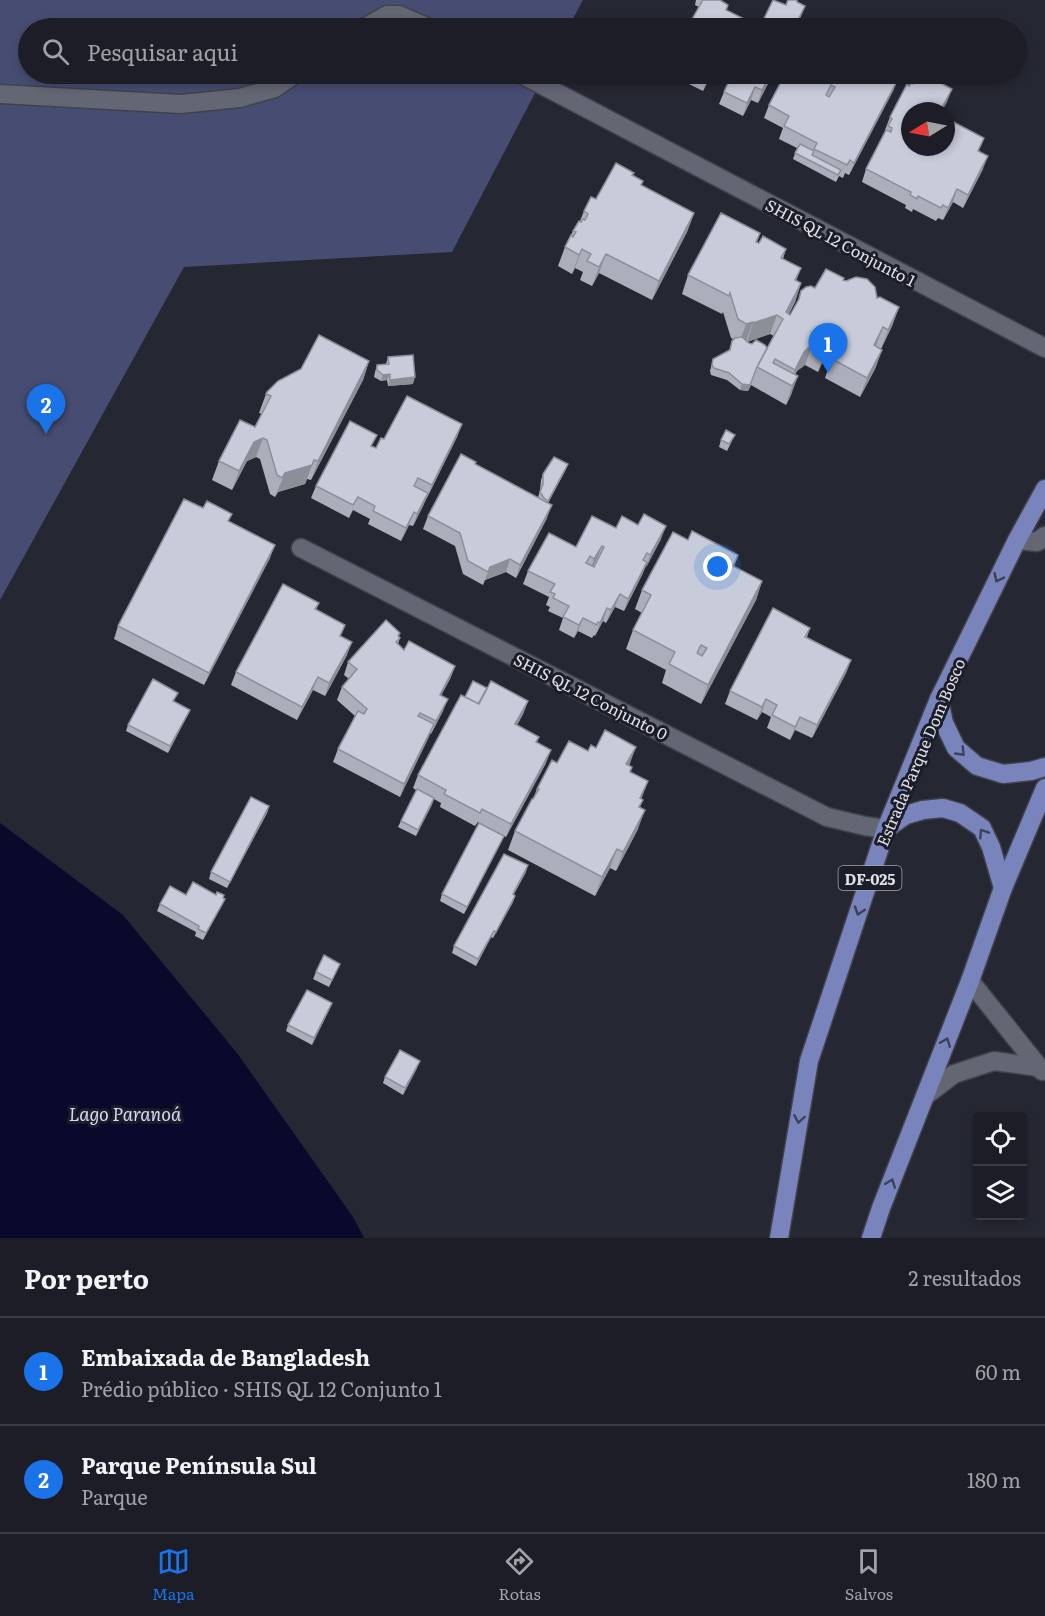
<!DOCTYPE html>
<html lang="pt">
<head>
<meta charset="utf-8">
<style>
	body { margin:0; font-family:Literata,serif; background:#25262e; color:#f1f3f6 }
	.controls { position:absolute; right:18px; bottom:18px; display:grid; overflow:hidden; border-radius:6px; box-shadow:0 3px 9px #0003 }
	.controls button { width:54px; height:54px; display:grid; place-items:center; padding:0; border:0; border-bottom:2px solid #3a3b43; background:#1c1d26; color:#f1f3f6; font:30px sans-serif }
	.compass { position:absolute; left:901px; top:102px; width:54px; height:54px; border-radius:50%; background:#1c1d26; box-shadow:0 3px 9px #0003; rotate:260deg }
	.you { position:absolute; left:718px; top:567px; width:21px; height:21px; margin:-15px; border:4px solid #fff; border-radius:50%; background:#1a73e8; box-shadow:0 0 0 9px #1a73e833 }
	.badge { display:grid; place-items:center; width:39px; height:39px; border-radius:50%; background:#1a73e8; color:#fff; font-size:20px; font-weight:700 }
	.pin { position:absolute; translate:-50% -50px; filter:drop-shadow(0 2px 3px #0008) }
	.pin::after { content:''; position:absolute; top:32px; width:21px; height:18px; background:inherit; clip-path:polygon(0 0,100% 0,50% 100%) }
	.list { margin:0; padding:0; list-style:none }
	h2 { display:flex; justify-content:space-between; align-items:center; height:78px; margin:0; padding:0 24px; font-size:26px }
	h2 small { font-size:20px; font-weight:400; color:#a0a2a7 }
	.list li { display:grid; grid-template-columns:39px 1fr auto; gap:18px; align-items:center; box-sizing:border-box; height:108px; padding:0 24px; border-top:2px solid #3a3b43 }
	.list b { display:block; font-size:22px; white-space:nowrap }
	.list p { margin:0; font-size:20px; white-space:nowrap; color:#a0a2a7 }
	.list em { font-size:20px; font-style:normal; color:#a0a2a7 }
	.icon { flex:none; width:33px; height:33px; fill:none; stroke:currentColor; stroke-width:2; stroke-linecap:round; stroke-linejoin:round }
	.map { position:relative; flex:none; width:1045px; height:1238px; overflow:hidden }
	.search { position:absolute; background:#1c1d26; box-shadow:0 3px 9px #0003; left:18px; right:18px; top:18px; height:66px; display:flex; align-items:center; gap:15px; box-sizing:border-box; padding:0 21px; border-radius:33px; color:#a0a2a7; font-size:22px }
	.sheet { height:294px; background:#1c1d26 }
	nav { display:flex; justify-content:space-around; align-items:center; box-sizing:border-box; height:84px; border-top:2px solid #3a3b43; background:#1c1d26; font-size:16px; color:#a0a2a7 }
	nav a { display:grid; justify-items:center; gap:3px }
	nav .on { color:#1a73e8 }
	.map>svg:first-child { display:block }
</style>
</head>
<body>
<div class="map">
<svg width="1045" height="1238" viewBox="0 0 1045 1238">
	<rect width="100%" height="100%" fill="#252732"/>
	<path fill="#474d72" d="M0,0H583L568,28H28V74H545L452,252L184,267L0,600Z"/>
	<path fill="#09092b" d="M0,823L123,915L237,1053L353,1217L364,1238H0Z"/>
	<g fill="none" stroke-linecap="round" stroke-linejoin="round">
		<g stroke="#40424c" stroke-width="21">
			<g id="minor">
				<path d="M364,28L387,15H399L429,28"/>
				<path d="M521,74L1045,348"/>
				<path d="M0,94L181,104L240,98L275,88L295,74"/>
				<path d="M1017,540L1037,542L1045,536"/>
				<path d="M301,548L827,817L865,826L886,829"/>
				<path d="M970,981L1042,1071"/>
				<path d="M925,1096L954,1074L994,1061L1038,1067"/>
			</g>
		</g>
		<g stroke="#40424c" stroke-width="21">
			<g id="major">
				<path d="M939,699L944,723L956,748L977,766L1003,774L1031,771L1045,767"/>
				<path d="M886,829L906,815L923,810L943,808L960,813L982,828L991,847L1003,888"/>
				<path d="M779,1238L809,1061L886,829L939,699L1017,540L1045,489"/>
				<path d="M871,1238L881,1208L970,981L1003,888L1045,788"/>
			</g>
		</g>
		<use href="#minor" stroke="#636673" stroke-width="18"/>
		<use href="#major" stroke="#7a84bc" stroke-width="18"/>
	</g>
	<g fill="#acafbb" fill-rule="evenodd">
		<path d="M696,0H722L721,1L728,5L726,10L760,27L786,5L797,2L800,19L796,28H687L699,7L695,5Z"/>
		<path d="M665,74H773L758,103L751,100L743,116L719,104L729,80L719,75L716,80L710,77L703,91L683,81L670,82L663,78Z"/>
		<path d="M785,74H896L895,77L898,79L893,91L849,175L845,173L843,178L839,176L836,182L793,159L797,148L779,139L783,128L764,118L769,105Z"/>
		<path d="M914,74H924L947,102L910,111L980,151L983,169L963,208L953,202L943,220L938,218L936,221L913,209L912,212L905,208L906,205L862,182L866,169L886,131L885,130L890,117L909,86L913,84L916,79L912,77Z"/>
		<path d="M633,176L642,186L694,213L687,232L652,300L599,273L592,286L580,280L583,272L575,268L572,274L558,266L565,247L573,231L580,221L584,211L596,199Z"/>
		<path d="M760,233L757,242L786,249L783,259L801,268L796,281L801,283L795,302L789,314L790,315L797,303L801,291L815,288L843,280L877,298L899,307L892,326L881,349L876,347L882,350L875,369L860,397L825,378L831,360L825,357L818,372L805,365L797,371L795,375L791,395L786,405L751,385L748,391L740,390L727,380L711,375L710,371L713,359L729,351L732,341L733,339L731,338L723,312L722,314L682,294L688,275ZM770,334L774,336L767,348L749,343L747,342Z"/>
		<path d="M388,357L413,384L388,386L387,380L381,381L374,377L375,372L377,365L386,364Z"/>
		<path d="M369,361L363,380L311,480L307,479L305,484L278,492L275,497L270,494L260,459L256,457L247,461L232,490L212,480L219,461L255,427L262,414L259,413L266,394Z"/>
		<path d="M462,424L457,437L413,526L409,525L401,541L368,524L370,519L353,510L349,518L311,498L316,486L373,447L376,448L384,439Z"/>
		<path d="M721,440L732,441L727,451L719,447Z"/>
		<path d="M475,464L538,498L540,490L541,480L543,474L568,464L565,471L548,503L547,518L516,578L506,572L485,580L483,585L463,574L455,546L423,529L428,516Z"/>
		<path d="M229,522L270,558L204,685L114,639L118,626Z"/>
		<path d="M638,525L661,539L645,568L642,575L624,611L615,607L606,623L603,621L595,636L594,635L592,638L578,631L574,638L559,630L563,618L548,611L550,607L546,605L549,597L523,584L528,571L616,528Z"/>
		<path d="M688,540L738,555L734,567L762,581L756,600L701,704L662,683L666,670L626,649L633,630L642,613L635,609L642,590Z"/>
		<path d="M319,603L316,610L341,636L347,655L325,696L313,690L297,720L231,685L236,672Z"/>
		<path d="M810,628L807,637L851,660L846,673L812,738L795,730L790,740L767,728L771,717L762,712L757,720L725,704L730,691Z"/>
		<path d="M399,636L400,638L398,644L404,650L455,666L450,679L441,695L443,711L431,734L430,733L400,797L333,762L338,749L355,716L337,700L342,687L349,679L344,675L348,662Z"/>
		<path d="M484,695L528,701L523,714L517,725L539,737L537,742L546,763L506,837L478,822L475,826L440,807L441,803L434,799L416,836L398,827L416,790L413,788L418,775L465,697Z"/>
		<path d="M174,701L190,710L187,716L168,753L126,731L128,725Z"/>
		<path d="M588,751L632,767L630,772L641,799L643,800L640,807L638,829L616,871L610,868L595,896L508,850L515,831L533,799L537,789L557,763Z"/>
		<path d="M269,806L267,813L227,888L209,879L211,872Z"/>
		<path d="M501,842L464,914L440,901L442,894Z"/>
		<path d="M526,872L514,894L513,902L493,938L491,937L476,966L452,953L454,946Z"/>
		<path d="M186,895L223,898L222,905L203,940L195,936L196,932L157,911L160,904Z"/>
		<path d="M340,964L329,987L313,979L316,972Z"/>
		<path d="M329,1010L312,1045L286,1031L288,1025Z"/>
		<path d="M417,1068L403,1095L383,1083L385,1077Z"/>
	</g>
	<g fill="#8c8e98">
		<path d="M805,6L800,19L796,28H794Z"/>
		<path d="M673,74H686L683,81L670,82Z"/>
		<path d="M709,74H711L710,77L703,91Z"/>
		<path d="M771,74H773L758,103L762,90Z"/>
		<path d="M898,79L893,91L849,175L854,163Z"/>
		<path d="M755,87L751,100L743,116L747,103Z"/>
		<path d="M952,89L947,102L942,111H940Z"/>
		<path d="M988,156L983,169L963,208L968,195Z"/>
		<path d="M957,189L953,202L943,220L948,208Z"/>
		<path d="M694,213L687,232L652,300L659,281Z"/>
		<path d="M582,249L575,268L572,274L579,255Z"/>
		<path d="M606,254L599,273L592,286L599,267Z"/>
		<path d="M801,283L795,302L779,331L786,312Z"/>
		<path d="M899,307L892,326L881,349L888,330Z"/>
		<path d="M777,315L770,334L747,342L753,323Z"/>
		<path d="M753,322L746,341L739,343L746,324Z"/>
		<path d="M883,327L876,346L867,364L874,345Z"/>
		<path d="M832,338L825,357L818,372L825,353Z"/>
		<path d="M812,346L805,365L797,371L790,384L795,370L804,352Z"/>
		<path d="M882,350L875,369L860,397L867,378Z"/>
		<path d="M369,361L363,380L311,480L318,461Z"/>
		<path d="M390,374L387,380L381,381L383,375Z"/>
		<path d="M798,376L791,395L786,405L792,386Z"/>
		<path d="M415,377L413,384L388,386L390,380Z"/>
		<path d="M753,379L748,391L740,390L742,384Z"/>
		<path d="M462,424L457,437L427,498L432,485Z"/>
		<path d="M263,438L256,457L247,461L232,490L239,471L254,442Z"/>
		<path d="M314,460L305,484L278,492L275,497L285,473Z"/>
		<path d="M568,464L565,471L546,507L548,501Z"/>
		<path d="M428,493L423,506L413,526L417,514Z"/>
		<path d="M552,505L547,518L516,578L520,565Z"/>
		<path d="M414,512L409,525L401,541L406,528Z"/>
		<path d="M666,526L661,539L646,568L650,555Z"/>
		<path d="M275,545L270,558L204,685L209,673Z"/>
		<path d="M602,546L597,559L590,572L594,559Z"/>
		<path d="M510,559L506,572L485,580L483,585L490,567Z"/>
		<path d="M647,562L642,575L624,611L628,599Z"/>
		<path d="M762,581L756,600L701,704L708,685Z"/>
		<path d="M620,594L615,607L606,623L611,610Z"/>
		<path d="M607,608L603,621L595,636L600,623Z"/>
		<path d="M583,618L578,631L574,638L579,625Z"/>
		<path d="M352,642L347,655L325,696L329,683Z"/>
		<path d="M851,660L846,673L812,738L817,725Z"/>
		<path d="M455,666L450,679L435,707L440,695Z"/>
		<path d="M318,677L313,690L297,720L302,707Z"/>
		<path d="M448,699L443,711L431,734L436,721Z"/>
		<path d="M766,699L762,712L757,720L762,707Z"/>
		<path d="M528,701L523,714L511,737L515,724Z"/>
		<path d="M190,710L187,716L168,753L170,746Z"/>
		<path d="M800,717L795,730L790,740L795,727Z"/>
		<path d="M434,724L429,737L400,797L404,784Z"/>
		<path d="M636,747L629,766L626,764Z"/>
		<path d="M551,750L546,763L506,837L511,824Z"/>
		<path d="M648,781L641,800L640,798Z"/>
		<path d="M434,798L432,805L416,836L418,830Z"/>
		<path d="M269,806L267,813L227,888L230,882Z"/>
		<path d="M645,810L638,829L616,871L623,852Z"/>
		<path d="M504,836L501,842L464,914L467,907Z"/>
		<path d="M617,849L610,868L595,896L602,877Z"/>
		<path d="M528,865L526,872L510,901L513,894Z"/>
		<path d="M515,896L513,902L493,938L496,932Z"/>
		<path d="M494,931L491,937L476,966L478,959Z"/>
		<path d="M332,1003L329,1010L312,1045L314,1038Z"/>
		<path d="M420,1061L417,1068L403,1095L405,1088Z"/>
	</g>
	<g fill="#c8cbd9" stroke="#8c8e98" stroke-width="1.5" fill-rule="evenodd">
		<path d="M703,0H720L728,5L726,10L760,27L773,0L786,5L788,0H797V2L805,6L794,28H687Z"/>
		<path d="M699,74H709L707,78Z"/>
		<path d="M732,74H771L762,90L755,87L747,103L724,92Z"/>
		<path d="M785,74H849L846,79L853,83L857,76L852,74H895L894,76L898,79L854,163L850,160L847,165L814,149L817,143L784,126L789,116L769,105ZM831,85L835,87L829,97L826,95Z"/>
		<path d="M919,74H924L952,89L940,111H910V147H946V118L984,138L978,151L988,156L980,171L968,195L957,189L948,208L943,205L941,208L918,196L917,199L910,195L911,192L866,169L886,130L891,132L892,128L888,126L892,119L890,117L907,84L909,86L911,83L913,84Z"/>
		<path d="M800,144L814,151L812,155L841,170L838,175L795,153Z"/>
		<path d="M616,163L634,173L632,175L643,181L641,185L694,213L659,281L606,254L599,267L587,261L591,254L582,249L579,255L565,247L571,235L573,237L576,232L573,231L579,221L581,222L583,219L585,220L588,214L584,211L591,197L596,199Z"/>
		<path d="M721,213L760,233L756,242L759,243L763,236L786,249L781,258L801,268L795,280L801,283L786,312L790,315L799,299L801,291L806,287L811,286L815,288L826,269L844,278L843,280L846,281L856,277L867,279L875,287L877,298L880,297L899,307L888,330L883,327L874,345L882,350L867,378L832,359L841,343L832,338L825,353L812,346L808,348L804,352L795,370L775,359L773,363L798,376L792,386L757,367L783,319L777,315L753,323V322L746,324L738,319L730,293L729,296L688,275Z"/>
		<path d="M319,335L369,361L318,461L314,460L312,465L285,473L282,478L277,475L267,440L263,438L254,442L239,471L219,461L240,420L255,427L271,396L266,394L267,392L278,381L301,369Z"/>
		<path d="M742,337L749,343L752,344L756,340L765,345L767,348L757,367L750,385L742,384L729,373L714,368L712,365L713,359L730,350L732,341L735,338Z"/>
		<path d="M413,355L415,377L390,380V374L383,375L377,370V365L389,364L388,357Z"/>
		<path d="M407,396L462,424L432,485L418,478L414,486L428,493L417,514L414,512L406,528L373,511L375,506L358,497L353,505L316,486L350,421L377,435L371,446L376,448L381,438L384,439Z"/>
		<path d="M726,430L735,435L729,444L721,440Z"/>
		<path d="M461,454L476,462L475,464L552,505L520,565L510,559L490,567L488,572L468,561L460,533L428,516Z"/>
		<path d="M554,457L568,464L548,501L544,498L540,492L543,484V474Z"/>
		<path d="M184,499L203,508L207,501L232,514L228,521L275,545L209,673L118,626Z"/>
		<path d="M644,514L666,526L650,555L647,553L643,560L647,562L628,599L620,594L611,610L607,608L600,623L598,622L597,625L583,618L579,625L563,617L569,606L553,598L555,594L550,592L555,584L528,571L549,533L576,547L592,516L616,528L622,516L638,525ZM602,546L604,547L594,567L586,563L590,556L594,559Z"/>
		<path d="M692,531L738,555L733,566L762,581L708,685L669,664L675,652L633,630L651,595L642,590L673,532L688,540ZM701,645L707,648L702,656L697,653Z"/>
		<path d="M283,584L319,603L315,609L345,625L340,636L352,642L329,683L318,677L302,707L236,672Z"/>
		<path d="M773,608L810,628L805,637L851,660L817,725L800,717L795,727L772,715L777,705L766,699L762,707L730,691Z"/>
		<path d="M386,620L400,633L398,636L400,638L396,642L404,650L409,641L455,666L440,695L448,699L436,721L420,713L418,716L434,724L404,784L338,749L358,711L364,714L367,709L342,687L357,669L348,662Z"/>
		<path d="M153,679L178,693L173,701L190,710L170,746L128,725Z"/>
		<path d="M473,681L487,688L478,704L465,697Z"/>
		<path d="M491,681L528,701L515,724L539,737L536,742L551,750L511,824L482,809L480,813L444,794L446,790L418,775L461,695L479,704Z"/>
		<path d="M605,730L636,747L626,764L632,767L630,772L648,781L640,798L643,800L639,807L645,810L623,852L617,849L602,877L515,831L532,799H533L539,789H537L552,760L557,763L569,741L588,751L591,745L596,748Z"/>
		<path d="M417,789L434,798L418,830L401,821Z"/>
		<path d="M251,797L269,806L230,882L211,872Z"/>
		<path d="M479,823L504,836L467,907L442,894Z"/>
		<path d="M504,854L528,865L513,894L515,896L496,932L494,931L478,959L454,946Z"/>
		<path d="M193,882L216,895L217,892L224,895L223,898L225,899L206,933L198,929L199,926L160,904L170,886L186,895Z"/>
		<path d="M324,955L340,964L332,980L316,972Z"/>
		<path d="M307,990L332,1003L314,1038L288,1025Z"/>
		<path d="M400,1050L420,1061L405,1088L385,1077Z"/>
	</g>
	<defs><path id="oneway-chevron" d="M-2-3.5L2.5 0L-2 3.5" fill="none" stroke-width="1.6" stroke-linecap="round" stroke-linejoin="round" transform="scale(1.5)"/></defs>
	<g stroke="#3c415c">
		<use href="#oneway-chevron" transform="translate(998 578) rotate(116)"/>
		<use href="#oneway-chevron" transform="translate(961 752) rotate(46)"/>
		<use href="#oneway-chevron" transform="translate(983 833) rotate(-123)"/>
		<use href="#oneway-chevron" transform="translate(859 911) rotate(108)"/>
		<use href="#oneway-chevron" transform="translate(946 1042) rotate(-68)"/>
		<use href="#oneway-chevron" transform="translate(799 1119) rotate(100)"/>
		<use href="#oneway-chevron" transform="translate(891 1183) rotate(-69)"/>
	</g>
	<g text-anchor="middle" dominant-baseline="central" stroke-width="6" stroke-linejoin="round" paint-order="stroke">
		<rect fill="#1b1d28" stroke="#a5a6af" stroke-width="1.5" x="838.5" y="866" width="63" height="24" rx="4.5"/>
		<g font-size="15" font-weight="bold" fill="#e0e1e9">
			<text x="870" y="878">DF-025</text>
		</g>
		<g font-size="16" fill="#e0e1e9" stroke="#1b1d28">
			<text transform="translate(841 242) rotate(28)">SHIS QL 12 Conjunto 1</text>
			<text transform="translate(591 696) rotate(27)">SHIS QL 12 Conjunto 0</text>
			<text transform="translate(920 752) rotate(-67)">Estrada Parque Dom Bosco</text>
		</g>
		<g font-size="18" font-style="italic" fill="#d5dbf7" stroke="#1b1d28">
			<text x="125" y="1113">Lago Paranoá</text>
		</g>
	</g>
</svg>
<div class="controls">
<button><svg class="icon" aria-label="locate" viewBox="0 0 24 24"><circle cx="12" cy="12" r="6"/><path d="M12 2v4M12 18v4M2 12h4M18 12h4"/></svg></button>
<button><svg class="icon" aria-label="layers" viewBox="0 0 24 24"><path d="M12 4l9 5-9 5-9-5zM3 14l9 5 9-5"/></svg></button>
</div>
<svg class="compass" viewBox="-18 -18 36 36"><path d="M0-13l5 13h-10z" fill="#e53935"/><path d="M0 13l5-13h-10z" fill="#a0a2a7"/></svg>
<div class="you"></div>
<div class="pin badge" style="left:828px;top:373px">1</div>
<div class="pin badge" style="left:46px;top:434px">2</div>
<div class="search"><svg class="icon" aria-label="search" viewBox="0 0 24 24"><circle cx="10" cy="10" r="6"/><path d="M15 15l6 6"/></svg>Pesquisar aqui</div>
</div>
<section class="sheet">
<h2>Por perto<small>2 resultados</small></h2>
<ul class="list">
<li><span class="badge">1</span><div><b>Embaixada de Bangladesh</b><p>Prédio público · SHIS QL 12 Conjunto 1</p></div><em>60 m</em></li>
<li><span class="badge">2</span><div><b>Parque Península Sul</b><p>Parque</p></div><em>180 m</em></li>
</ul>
</section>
<nav>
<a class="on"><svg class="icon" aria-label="map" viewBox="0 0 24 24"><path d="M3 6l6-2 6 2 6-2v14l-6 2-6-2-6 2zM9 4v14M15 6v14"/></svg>Mapa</a>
<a><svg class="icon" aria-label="directions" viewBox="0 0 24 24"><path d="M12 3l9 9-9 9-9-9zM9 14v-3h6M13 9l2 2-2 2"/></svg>Rotas</a>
<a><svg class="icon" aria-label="saved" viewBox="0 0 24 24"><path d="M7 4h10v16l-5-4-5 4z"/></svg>Salvos</a>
</nav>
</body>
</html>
